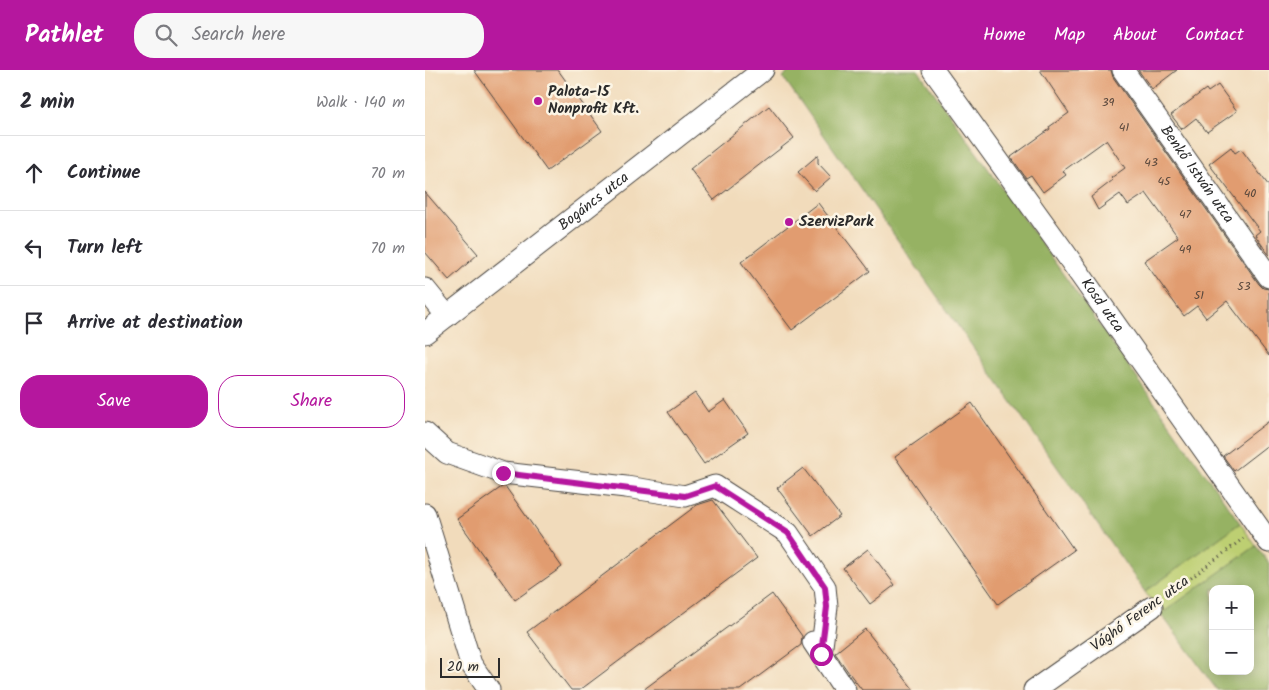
<!DOCTYPE html>
<html lang="en">
<head>
<meta charset="utf-8">
<style>
	body { margin:0; font-family:Kalam,sans-serif; background:#f7f7f7; color:#2b2b33 }
	.controls { position:absolute; right:15px; bottom:15px; display:grid; overflow:hidden; border-radius:10px; box-shadow:0 2px 12px #0003 }
	.controls button { width:45px; height:45px; display:grid; place-items:center; padding:0; border:0; border-bottom:1px solid #e1e1e2; background:#fff; color:#2b2b33; font:25px sans-serif }
	.scale { position:absolute; left:15px; bottom:12px; width:60px; box-sizing:border-box; padding-left:5px; border:2px solid #2b2b2b; border-top:0; font-size:14px; line-height:18px; white-space:nowrap; color:#2b2b2b; -webkit-text-stroke:4px #fcf5e5; paint-order:stroke }
	.stop { position:absolute; width:15px; height:15px; margin:-11px; border:4px solid #b5179e; border-radius:50%; background:#fff }
	.stop.end { background:#b5179e; border-color:#fff; box-shadow:0 1px 5px #0008 }
	.list { margin:0; padding:0; list-style:none }
	h2 { display:flex; justify-content:space-between; align-items:center; height:65px; margin:0; padding:0 20px; font-size:21px }
	h2 small { font-size:16px; font-weight:400; color:#7c7c81 }
	.list li { display:grid; grid-template-columns:32px 1fr auto; gap:15px; align-items:center; box-sizing:border-box; height:75px; padding:0 20px; border-top:1px solid #e1e1e2 }
	.list b { display:block; font-size:19px; white-space:nowrap }
	.list em { font-size:16px; font-style:normal; color:#7c7c81 }
	.actions { display:flex; gap:10px; padding:15px 20px }
	.actions a { flex:1; padding:11px 0; border:1px solid #b5179e; border-radius:20px; text-align:center; font-size:18px; color:#b5179e }
	.actions .main { background:#b5179e; color:#fff }
	.icon { flex:none; width:28px; height:28px; fill:none; stroke:currentColor; stroke-width:2; stroke-linecap:round; stroke-linejoin:round }
	.map { position:relative; flex:none; width:844px; height:620px; overflow:hidden }
	header { display:flex; align-items:center; gap:30px; box-sizing:border-box; height:70px; padding:0 25px; background:#b5179e; color:#fff }
	header strong { font-size:24px }
	nav { display:flex; gap:28px; margin-inline-start:auto; font-size:18px }
	.search { width:350px; height:45px; background:#f7f7f7; display:flex; align-items:center; gap:12px; box-sizing:border-box; padding:0 18px; border-radius:20px; color:#7c7c81; font-size:19px }
	main { display:flex }
	aside { flex:1; background:#fff }
	.map>svg:first-child { display:block }
</style>
</head>
<body>
<header>
<strong>Pathlet</strong>
<div class="search"><svg class="icon" aria-label="search" viewBox="0 0 24 24"><circle cx="10" cy="10" r="6"/><path d="M15 15l6 6"/></svg>Search here</div>
<nav><a>Home</a><a>Map</a><a>About</a><a>Contact</a></nav>
</header>
<main>
<aside>
<h2>2 min<small>Walk · 140 m</small></h2>
<ul class="list">
<li><svg class="icon" aria-label="ahead" viewBox="0 0 24 24"><path d="M12 20V5M6 11l6-6 6 6"/></svg><div><b>Continue</b></div><em>70 m</em></li>
<li><svg class="icon" aria-label="left" viewBox="0 0 24 24"><path d="M17 20v-9H6M10 6l-5 5 5 5"/></svg><div><b>Turn left</b></div><em>70 m</em></li>
<li><svg class="icon" aria-label="arrive" viewBox="0 0 24 24"><path d="M6 21V4h12l-3 4 3 4H6"/></svg><div><b>Arrive at destination</b></div></li>
</ul>
<div class="actions"><a class="main">Save</a><a>Share</a></div>
</aside>
<div class="map">
<svg width="844" height="620" viewBox="0 0 844 620">
	<rect width="100%" height="100%" fill="#fcf5e5"/>
	<filter id="ink" filterUnits="userSpaceOnUse"><feTurbulence type="fractalNoise" baseFrequency=".02" numOctaves="2"/><feDisplacementMap in="SourceGraphic" scale="10" xChannelSelector="R" yChannelSelector="G"/><feConvolveMatrix kernelMatrix="1 2 1 2 8 2 1 2 1" color-interpolation-filters="sRGB"/></filter>
	<filter id="wash" filterUnits="userSpaceOnUse"><feTurbulence type="fractalNoise" baseFrequency=".0096" numOctaves="4" result="noise"/><feDisplacementMap in="SourceGraphic" scale="20" xChannelSelector="R" yChannelSelector="G"/><feGaussianBlur stdDeviation="1.12" result="paint"/><feColorMatrix in="noise" values="0 0 0 0 0 0 0 0 0 0 0 0 0 0 0 0 0 1.4 0 .05"/><feComposite in="paint" operator="in"/></filter>
	<g filter="url(#wash)">
		<rect width="100%" height="100%" fill="#f1dbbb"/>
		<path fill="#bdcf72" stroke="#747d4e" d="M815,453L831,476L736,544L720,522Z"/>
		<g fill="#96b264" stroke="#606e48" fill-rule="evenodd">
			<path d="M366,0H493L815,453L720,522L358,7Z"/>
			<path d="M831,476L844,493V620H792L736,544ZM788,519H825V601H788Z"/>
		</g>
		<g id="blocks">
			<g fill="#e19c70">
				<path d="M49,0H133L177,61L122,101Z"/>
				<path d="M615,0H686L688,7L834,214L838,218L844,219V286L802,231L781,248L772,236L759,246L719,191L753,167L721,123L703,135L695,124L673,140L666,127L688,110L686,108L700,98L681,70L638,101L641,105L618,122L606,105L601,108L586,87L625,59L624,57L644,43Z"/>
				<path d="M713,0H752L727,19Z"/>
				<path d="M793,15L812,41L782,62L771,48L757,59L746,45L781,19L783,22Z"/>
				<path d="M344,36L369,68L289,130L265,99Z"/>
				<path d="M806,77L810,83L816,79L844,116V185L830,165L835,161L784,94Z"/>
				<path d="M393,85V93L406,107L390,121L373,102Z"/>
				<path d="M0,122L53,184L24,210L0,182Z"/>
				<path d="M393,133L445,201L367,260L316,192Z"/>
				<path d="M270,323L283,342L300,330L323,363L279,394L243,342Z"/>
				<path d="M547,333L649,480L573,534L470,387Z"/>
				<path d="M844,351V374L809,401L798,386Z"/>
				<path d="M378,398L415,446L388,466L352,418Z"/>
				<path d="M78,416H80L137,497L90,530L32,449Z"/>
				<path d="M288,430L332,488L155,620H146L102,562L272,435Z"/>
				<path d="M443,479L470,515L445,534L418,498Z"/>
				<path d="M347,524L377,566L376,575L315,620H218Z"/>
				<path d="M440,559L489,620H437L424,603L410,583Z"/>
			</g>
		</g>
	</g>
	<g filter="url(#ink)">
		<use href="#blocks" fill-opacity="0" stroke="#494541" stroke-width="1"/>
		<g fill="none" stroke-linecap="round" stroke-linejoin="round">
			<g stroke="#494541" stroke-width="23">
				<g id="minor">
					<path id="s1" d="M508,0L640,183L844,472"/>
					<path id="s2" d="M698,0L844,207"/>
					<path d="M0,219L22,246"/>
					<path id="s3" d="M0,263L338,0"/>
					<path d="M0,363L22,383L78,403L201,417L260,426L290,416L363,463L400,517L402,537L396,584"/>
					<path d="M0,444L46,594L64,620"/>
					<path d="M388,572L420,620"/>
					<path d="M609,620L727,537"/>
				</g>
			</g>
			<path stroke="#494541" stroke-width="3" stroke-dasharray="1 4" stroke-linecap="butt" d="M742,526L819,468"/>
			<use href="#minor" stroke="#fff" stroke-width="21"/>
		</g>
	</g>
	<g fill="none" stroke-linecap="round" stroke-linejoin="round" filter="url(#ink)">
		<path stroke="#b5179e" stroke-width="6" d="M78,403L260,426L290,416L363,463L400,517L402,537L396,584"/>
	</g>
	<g fill="#b5179e" stroke="#fcf5e5" stroke-width="2">
		<circle cx="113" cy="31" r="5"/>
		<circle cx="364" cy="152" r="5"/>
	</g>
	<g text-anchor="middle" dominant-baseline="central" stroke-width="5" stroke-linejoin="round" paint-order="stroke">
		<g font-size="12" fill="#58473c">
			<text x="683" y="32">39</text>
			<text x="699" y="57">41</text>
			<text x="726" y="92">43</text>
			<text x="739" y="111">45</text>
			<text x="825" y="123">40</text>
			<text x="760" y="144">47</text>
			<text x="760" y="179">49</text>
			<text x="819" y="216">53</text>
			<text x="774" y="225">51</text>
		</g>
		<g font-size="15" font-weight="bold" fill="#2b2b2b" stroke="#fcf5e5" text-anchor="start">
			<text x="123" y="22">Palota-15<tspan x="123" dy="17">Nonprofit Kft.</tspan></text>
			<text x="374" y="152">SzervizPark</text>
		</g>
		<g font-size="15" fill="#2b2b2b" stroke="#fcf5e5">
			<text stroke="none"><textPath href="#s2" startOffset="128">Benkő István utca</textPath></text>
			<text stroke="none"><textPath href="#s3" startOffset="214">Bogáncs utca</textPath></text>
			<text stroke="none"><textPath href="#s1" startOffset="290">Kosd utca</textPath></text>
			<text transform="translate(715 544) rotate(-36)">Vághó Ferenc utca</text>
		</g>
	</g>
</svg>
<div class="controls">
<button>+</button>
<button>−</button>
</div>
<div class="scale">20 m</div>
<div class="stop" style="left:396px;top:584px"></div>
<div class="stop end" style="left:78px;top:403px"></div>
</div>
</main>
</body>
</html>
